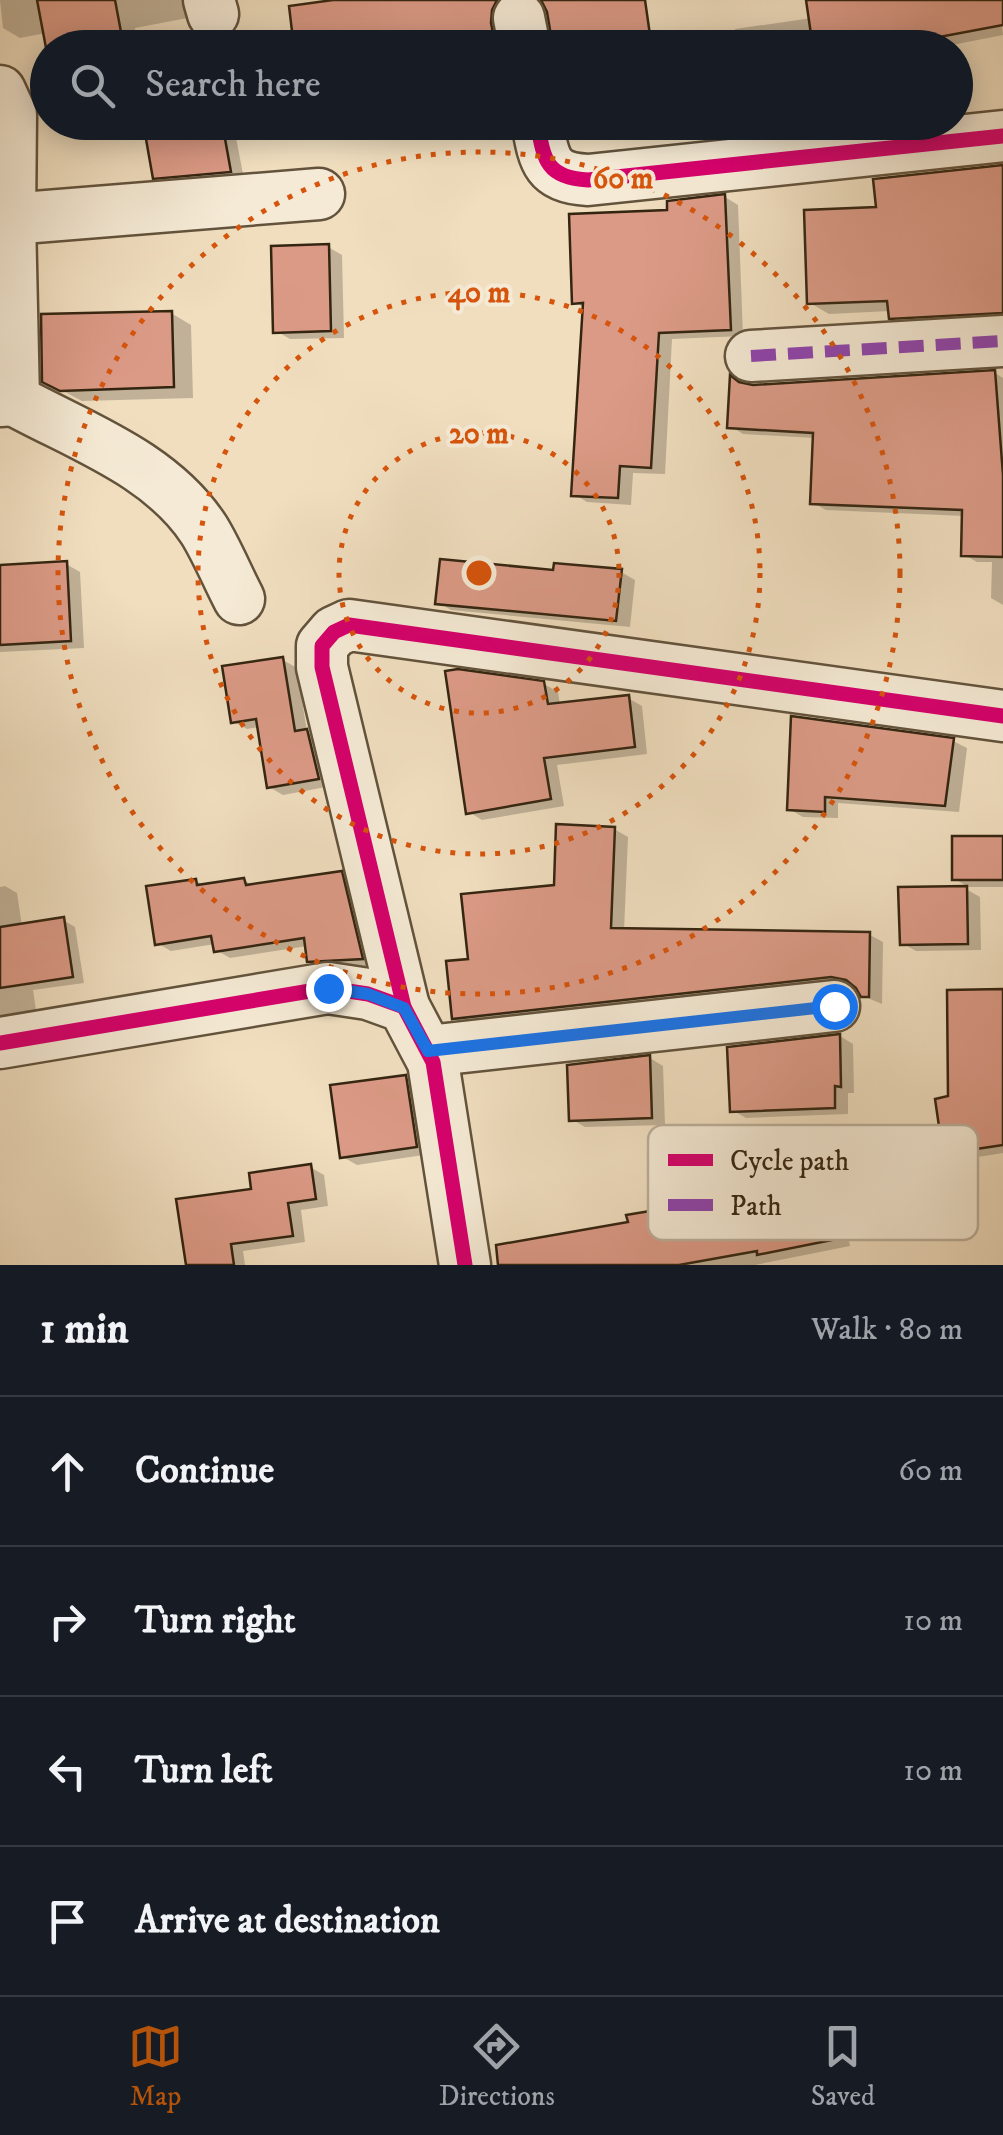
<!DOCTYPE html>
<html lang="en">
<head>
<meta charset="utf-8">
<style>
	body { margin:0; font-family:"IM FELL DW Pica",serif; background:#20242c; color:#f1f3f6 }
	.stop { position:absolute; width:30px; height:30px; margin:-22px; border:8px solid #1a73e8; border-radius:50%; background:#fff }
	.stop.end { background:#1a73e8; border-color:#fff; box-shadow:0 2px 10px #0008 }
	.list { margin:0; padding:0; list-style:none }
	h2 { display:flex; justify-content:space-between; align-items:center; height:130px; margin:0; padding:0 40px; font-size:42px }
	h2 small { font-size:32px; font-weight:400; color:#9ea1a6 }
	.list li { display:grid; grid-template-columns:65px 1fr auto; gap:30px; align-items:center; box-sizing:border-box; height:150px; padding:0 40px; border-top:2px solid #363941 }
	.list b { display:block; font-size:38px; white-space:nowrap }
	.list em { font-size:32px; font-style:normal; color:#9ea1a6 }
	.icon { flex:none; width:55px; height:55px; fill:none; stroke:currentColor; stroke-width:2; stroke-linecap:round; stroke-linejoin:round }
	.map { position:relative; flex:none; width:1003px; height:1265px; overflow:hidden }
	.search { position:absolute; background:#171b24; box-shadow:0 5px 25px #0003; left:30px; right:30px; top:30px; height:110px; display:flex; align-items:center; gap:25px; box-sizing:border-box; padding:0 35px; border-radius:55px; color:#9ea1a6; font-size:38px }
	.sheet { height:730px; background:#171b24 }
	nav { display:flex; justify-content:space-around; align-items:center; box-sizing:border-box; height:140px; border-top:2px solid #363941; background:#171b24; font-size:28px; color:#9ea1a6 }
	nav a { display:grid; justify-items:center; gap:5px }
	nav .on { color:#b45309 }
	.map>svg:first-child { display:block }
</style>
</head>
<body>
<div class="map">
<svg width="1003" height="1265" viewBox="0 0 1003 1265">
	<rect width="100%" height="100%" fill="#f0debf"/>
	<filter id="stains"><feTurbulence type="fractalNoise" baseFrequency=".002" numOctaves="4"/><feColorMatrix values="0 0 0 0 .2 0 0 0 0 .09 0 0 0 0 .02 0 0 0 .5 -.17"/></filter>
	<radialGradient id="worn" r=".72"><stop offset=".6" stop-color="#630" stop-opacity="0"/><stop offset="1" stop-color="#630" stop-opacity=".3"/></radialGradient>
	<g fill="#0003">
		<path d="M0,0H198V16L135,28L138,48H49L46,33L20,38L3,28Z"/>
		<path d="M809,0H999L1003,35L937,48H738L735,29L812,18Z"/>
		<path d="M650,41L662,48H602Z"/>
		<path d="M145,122H233L244,179L170,185L156,177Z"/>
		<path d="M576,122H674L675,124L590,136L576,128Z"/>
		<path d="M1003,167V323L910,328L891,317L890,311L829,314L810,303L879,210Z"/>
		<path d="M725,197L738,205L743,336L672,339L665,474L633,473L631,505L587,502L574,494L585,308L575,302L670,212Z"/>
		<path d="M328,247L342,255L344,338L290,339L276,331Z"/>
		<path d="M171,313L191,325L193,398L82,401L45,381Z"/>
		<path d="M995,373L1003,378V605L991,598L992,562H977L963,554L964,516L826,510L812,502L815,438L743,434L730,426L743,385Z"/>
		<path d="M66,564L80,572L84,648L0,652V567Z"/>
		<path d="M555,572H621L635,580L630,627L451,610L438,602Z"/>
		<path d="M283,660L297,668L307,732L321,740L331,786L283,795L269,787L260,727L247,729L234,722Z"/>
		<path d="M544,684L558,692L560,705L628,698L642,706L647,754L557,765L564,806L482,820L469,812Z"/>
		<path d="M953,741L967,748L959,812L838,803V818L803,817L789,809Z"/>
		<path d="M614,829L628,837L624,931L870,935L883,942L882,1004L863,996L857,986L846,984L468,1026L454,1018L471,961L556,887Z"/>
		<path d="M1003,839V887H968L955,879Z"/>
		<path d="M341,874L355,882L375,965L323,969L310,961L307,946L230,958L216,950L215,944L171,951L157,943L196,881L205,886L244,880L255,887Z"/>
		<path d="M5,886L17,893L22,926L63,920L75,927L84,983L33,990L36,1010L0,1016V887Z"/>
		<path d="M966,889L980,897L981,950L916,951L902,943Z"/>
		<path d="M1003,991V1153L959,1160L946,1152L950,1099Z"/>
		<path d="M840,1036L853,1044L854,1093H848V1114L746,1118L732,1110Z"/>
		<path d="M650,1058L663,1066L665,1125L585,1127L571,1119Z"/>
		<path d="M405,1077L419,1085L430,1154L357,1165L343,1157Z"/>
		<path d="M310,1167L324,1175L328,1206L301,1210L305,1242L243,1251L245,1265H188L253,1191Z"/>
		<path d="M827,1191L841,1199L850,1246L755,1265H519L630,1224L697,1205L713,1214Z"/>
	</g>
	<g fill="#db9a86" stroke="#342511" stroke-width="2.5">
		<path d="M37,0H115L124,48H46Z"/>
		<path d="M333,0H497L492,10L491,23L496,48H294L289,6Z"/>
		<path d="M541,0H645L650,35L553,48L547,12Z"/>
		<path d="M806,0H1003V25L881,48H813Z"/>
		<path d="M143,122H222L231,172L153,179Z"/>
		<path d="M1003,165V313L889,319L887,301L807,304L804,210L876,207L873,179Z"/>
		<path d="M725,194L731,330L659,333L651,468L620,466L618,498L571,496L583,303L572,304L569,214L667,210V201Z"/>
		<path d="M329,244L331,331L273,333L271,246Z"/>
		<path d="M172,311L174,387L60,391L42,382L41,314Z"/>
		<path d="M995,370L1003,475V557L961,556L962,510L810,504L813,433L727,428L730,375L739,382L753,385Z"/>
		<path d="M440,559L553,570L554,563L622,569L616,621L435,604Z"/>
		<path d="M67,561L71,641L0,645V565Z"/>
		<path d="M283,657L295,731L307,729L319,779L267,788L256,719L231,723L222,666Z"/>
		<path d="M458,669L544,681L548,704L629,695L635,747L544,758L551,799L466,814L445,671Z"/>
		<path d="M791,716L954,738L945,806L825,797V812L787,810Z"/>
		<path d="M556,824L615,827L611,928L870,932L869,997H861L856,988L846,980L831,977L452,1019L446,961L468,959L461,894L554,885Z"/>
		<rect x="952" y="836" width="51" height="44"/>
		<path d="M342,871L363,959L307,962L304,938L214,952L211,936L155,945L146,886L196,879L197,885L244,878L246,885Z"/>
		<path d="M967,886L968,944L900,945L898,887Z"/>
		<path d="M64,917L73,977L0,988V927Z"/>
		<path d="M1003,989V1145L943,1154L935,1099L948,1096L947,990Z"/>
		<path d="M840,1034L841,1087L835,1086V1108L730,1112L727,1047Z"/>
		<path d="M650,1055L652,1118L569,1121L567,1065Z"/>
		<path d="M406,1075L417,1147L340,1158L330,1085Z"/>
		<path d="M311,1164L316,1199L288,1203L293,1236L231,1244L234,1265H186L176,1199L251,1189L249,1173Z"/>
		<path d="M827,1189L837,1239L757,1255V1251L679,1265H498L496,1245L628,1222L626,1215L698,1203L700,1214Z"/>
	</g>
	<g fill="none" stroke-linecap="round" stroke-linejoin="round">
		<g stroke="#63533c" stroke-width="55">
			<g id="minor">
				<path d="M209,0L213,14"/>
				<path d="M519,18L525,48"/>
				<path d="M0,91L11,115L10,219L14,400L0,401"/>
				<path d="M537,122C544,160 546,178 588,180L1003,136"/>
				<path d="M10,219L319,194"/>
				<path d="M751,356L1003,341"/>
				<path d="M14,400C80,436 161,464 204,530C217,551 227,576 239,599"/>
				<path d="M404,1007L322,667V646L334,632L349,625L1003,716"/>
				<path d="M0,1043L328,988L368,994L404,1007L433,1062L465,1265"/>
				<path d="M428,1051L834,1006"/>
			</g>
		</g>
		<use href="#minor" stroke="#f5ead5" stroke-width="50"/>
		<path stroke="#8e44ad" stroke-width="12" stroke-dasharray="25 12" stroke-linecap="butt" d="M751,356L1003,341"/>
		<g stroke="#f5ead5" stroke-width="21">
			<g id="cycleway">
				<path d="M537,122C544,160 546,178 588,180L1003,136"/>
				<path d="M404,1007L322,667V646L334,632L349,625L1003,716"/>
				<path d="M0,1043L328,988L368,994L404,1007L433,1062L465,1265"/>
			</g>
		</g>
		<use href="#cycleway" stroke="#d6006c" stroke-width="15"/>
	</g>
	<g fill="none" stroke-linecap="round" stroke-linejoin="round">
		<path stroke="#1a73e8" stroke-width="12" d="M328,988L368,994L404,1008L428,1051L834,1006"/>
	</g>
	<g fill="none" stroke="#d6540c" stroke-width="5" stroke-dasharray="5 10">
		<circle cx="479" cy="573" r="140"/>
		<circle cx="479" cy="573" r="281"/>
		<circle cx="479" cy="573" r="421"/>
	</g>
	<rect x="648" y="1125" width="330" height="115" rx="15" fill="#f5ead5" stroke="#bbaf9a" stroke-width="2.5"/>
	<rect x="668" y="1154" width="45" height="12" fill="#d6006c"/>
	<rect x="668" y="1199" width="45" height="12" fill="#8e44ad"/>
	<g font-size="28" fill="#342511">
		<text x="730" y="1170">Cycle path</text>
		<text x="730" y="1215">Path</text>
	</g>
	<circle cx="479" cy="573" r="15" fill="#d6540c" stroke="#f5ead5" stroke-width="5"/>
	<g font-size="30" text-anchor="middle" font-weight="bold" fill="#d6540c" stroke="#f5ead5" stroke-width="8" stroke-linejoin="round" paint-order="stroke">
		<text x="623" y="188">60 m</text>
		<text x="479" y="302">40 m</text>
		<text x="479" y="443">20 m</text>
	</g>
	<rect width="100%" height="100%" filter="url(#stains)"/>
	<rect width="100%" height="100%" fill="url(#worn)"/>
</svg>
<div class="stop" style="left:834px;top:1006px"></div>
<div class="stop end" style="left:328px;top:988px"></div>
<div class="search"><svg class="icon" aria-label="search" viewBox="0 0 24 24"><circle cx="10" cy="10" r="6"/><path d="M15 15l6 6"/></svg>Search here</div>
</div>
<section class="sheet">
<h2>1 min<small>Walk · 80 m</small></h2>
<ul class="list">
<li><svg class="icon" aria-label="ahead" viewBox="0 0 24 24"><path d="M12 20V5M6 11l6-6 6 6"/></svg><div><b>Continue</b></div><em>60 m</em></li>
<li><svg class="icon" aria-label="right" viewBox="0 0 24 24"><path d="M7 20v-9h11M14 6l5 5-5 5"/></svg><div><b>Turn right</b></div><em>10 m</em></li>
<li><svg class="icon" aria-label="left" viewBox="0 0 24 24"><path d="M17 20v-9H6M10 6l-5 5 5 5"/></svg><div><b>Turn left</b></div><em>10 m</em></li>
<li><svg class="icon" aria-label="arrive" viewBox="0 0 24 24"><path d="M6 21V4h12l-3 4 3 4H6"/></svg><div><b>Arrive at destination</b></div></li>
</ul>
</section>
<nav>
<a class="on"><svg class="icon" aria-label="map" viewBox="0 0 24 24"><path d="M3 6l6-2 6 2 6-2v14l-6 2-6-2-6 2zM9 4v14M15 6v14"/></svg>Map</a>
<a><svg class="icon" aria-label="directions" viewBox="0 0 24 24"><path d="M12 3l9 9-9 9-9-9zM9 14v-3h6M13 9l2 2-2 2"/></svg>Directions</a>
<a><svg class="icon" aria-label="saved" viewBox="0 0 24 24"><path d="M7 4h10v16l-5-4-5 4z"/></svg>Saved</a>
</nav>
</body>
</html>
